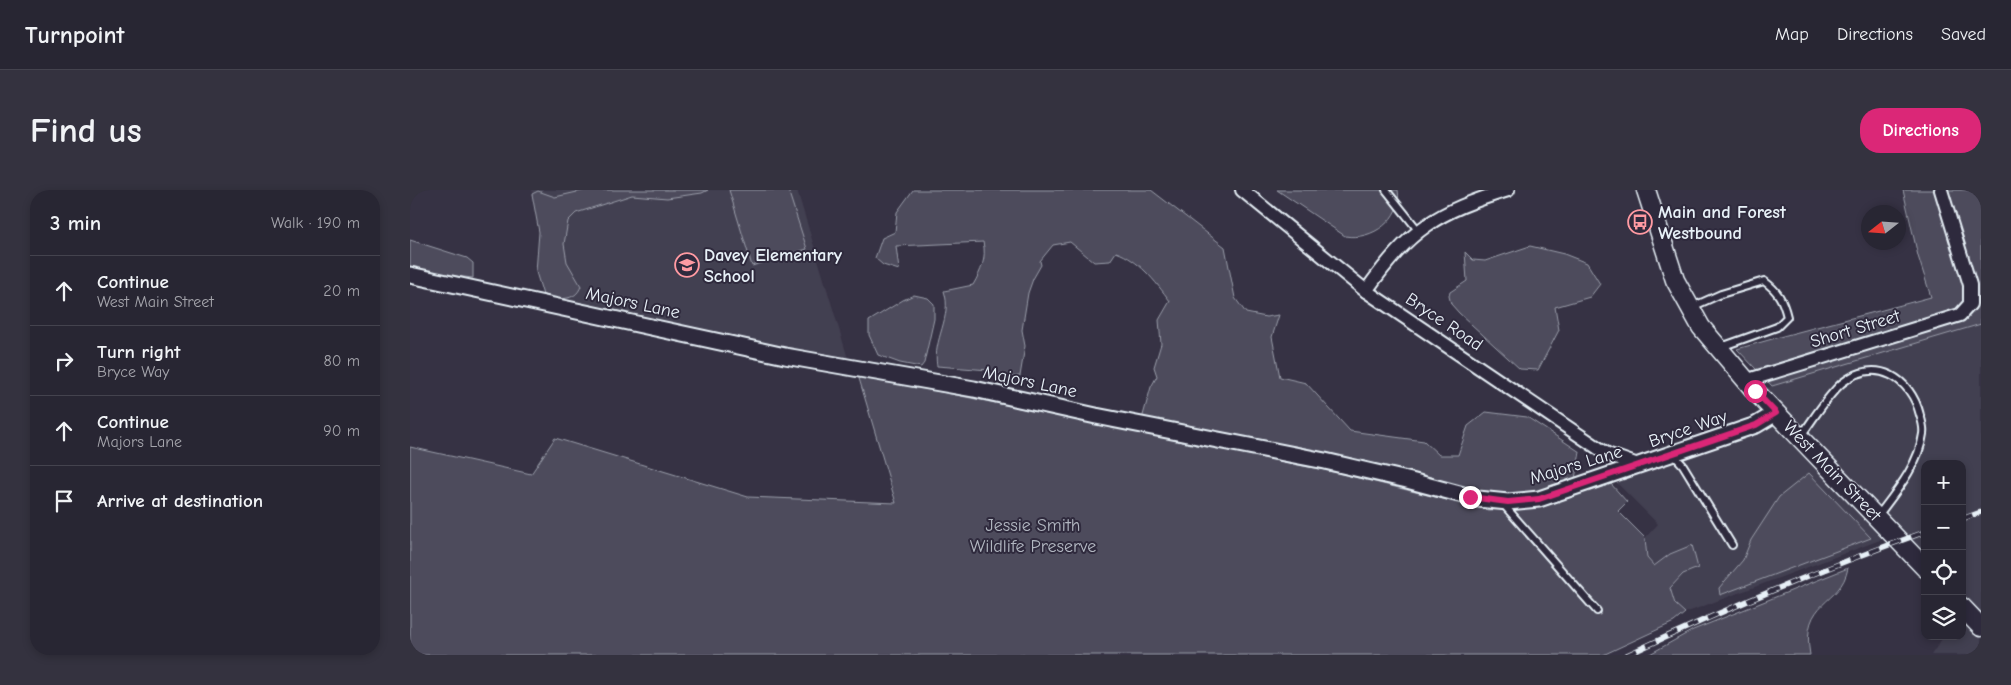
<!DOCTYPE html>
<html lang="en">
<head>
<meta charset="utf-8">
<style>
	body { margin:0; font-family:"Comic Neue",sans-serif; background:#34323f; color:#f1f3f6 }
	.controls { position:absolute; right:15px; bottom:15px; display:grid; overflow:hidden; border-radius:10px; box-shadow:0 2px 8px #0003 }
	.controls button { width:45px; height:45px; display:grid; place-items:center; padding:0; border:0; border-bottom:1px solid #44434e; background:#282633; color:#f1f3f6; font:25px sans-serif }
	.compass { position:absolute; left:1451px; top:15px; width:45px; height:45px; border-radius:50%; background:#282633; box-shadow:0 2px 8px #0003; rotate:253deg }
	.stop { position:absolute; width:15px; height:15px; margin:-11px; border:4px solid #db2777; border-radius:50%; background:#fff }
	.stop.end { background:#db2777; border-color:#fff; box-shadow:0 1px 5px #0008 }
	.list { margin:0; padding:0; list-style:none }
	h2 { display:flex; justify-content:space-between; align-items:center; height:65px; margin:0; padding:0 20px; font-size:21px }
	h2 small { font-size:16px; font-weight:400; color:#a5a5ac }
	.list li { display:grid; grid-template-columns:32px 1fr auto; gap:15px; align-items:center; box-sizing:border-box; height:70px; padding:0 20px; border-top:1px solid #44434e }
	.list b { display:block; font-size:19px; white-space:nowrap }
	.list p { margin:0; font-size:16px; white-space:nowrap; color:#a5a5ac }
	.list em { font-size:16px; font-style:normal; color:#a5a5ac }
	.icon { flex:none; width:28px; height:28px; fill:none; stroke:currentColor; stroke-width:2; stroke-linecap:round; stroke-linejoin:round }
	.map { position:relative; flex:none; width:1571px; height:465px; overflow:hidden; border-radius:20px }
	header { display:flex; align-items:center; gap:30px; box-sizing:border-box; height:70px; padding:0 25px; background:#282633; border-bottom:1px solid #44434e }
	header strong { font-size:24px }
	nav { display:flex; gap:28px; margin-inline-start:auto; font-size:18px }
	.intro { display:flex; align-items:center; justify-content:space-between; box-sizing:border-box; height:120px; padding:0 30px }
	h1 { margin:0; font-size:35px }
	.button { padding:12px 22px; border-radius:20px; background:#db2777; color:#fff; font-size:18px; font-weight:700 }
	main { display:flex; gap:30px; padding:0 30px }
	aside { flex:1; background:#282633; border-radius:20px; box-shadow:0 2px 8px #0003 }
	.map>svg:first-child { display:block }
</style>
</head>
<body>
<header>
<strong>Turnpoint</strong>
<nav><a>Map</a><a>Directions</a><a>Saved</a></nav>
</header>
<div class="intro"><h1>Find us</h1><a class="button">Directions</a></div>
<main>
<aside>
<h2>3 min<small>Walk · 190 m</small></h2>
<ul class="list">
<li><svg class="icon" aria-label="ahead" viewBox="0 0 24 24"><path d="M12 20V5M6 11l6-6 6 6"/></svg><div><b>Continue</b><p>West Main Street</p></div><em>20 m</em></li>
<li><svg class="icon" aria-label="right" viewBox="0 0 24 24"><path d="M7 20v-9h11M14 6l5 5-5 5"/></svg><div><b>Turn right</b><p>Bryce Way</p></div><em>80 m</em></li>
<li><svg class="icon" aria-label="ahead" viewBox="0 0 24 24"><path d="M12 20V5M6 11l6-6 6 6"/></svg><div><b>Continue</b><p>Majors Lane</p></div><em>90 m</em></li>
<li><svg class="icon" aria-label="arrive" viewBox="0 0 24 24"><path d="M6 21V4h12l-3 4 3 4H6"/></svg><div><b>Arrive at destination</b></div></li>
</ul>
</aside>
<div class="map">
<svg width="1571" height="465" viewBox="0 0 1571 465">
	<rect width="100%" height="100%" fill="#363244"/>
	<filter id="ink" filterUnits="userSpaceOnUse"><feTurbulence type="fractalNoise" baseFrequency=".02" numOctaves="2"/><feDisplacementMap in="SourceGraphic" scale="10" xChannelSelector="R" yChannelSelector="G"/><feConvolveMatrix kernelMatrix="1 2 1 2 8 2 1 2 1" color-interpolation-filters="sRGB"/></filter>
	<g filter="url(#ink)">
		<g fill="#433f51">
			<path d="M122,0H387L439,172L155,113Z"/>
			<path d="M1571,134V437L1552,417V274H1515V378L1346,203L1366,194Z"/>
			<path d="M1365,227L1478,347L1275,423L1265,414L1260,398L1273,384L1288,378L1260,364L1244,377L1237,368L1235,348L1248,334L1202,288Z"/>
			<path d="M1552,426L1571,446V465H1521L1534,446H1552Z"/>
		</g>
		<g fill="#4d4b5c" stroke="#9a9eaa">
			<path d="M176,0H298L292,3L257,8L222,5L166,23L158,31L154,54L157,72L171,96C166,112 147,110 133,105L126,82L129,42L122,4L128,1L145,7Z"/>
			<path d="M319,0H378L397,59L342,76Z"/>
			<path d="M503,0H741L815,57L825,108L836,123L856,127L869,125L862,147L870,187L896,193L940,241L1014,251L1029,265H1048L1058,236L1076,222L1117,227L1170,262L1164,294C1129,302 1103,307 1067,303L732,229L741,197L747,186L744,177L751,154L749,130L760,111C745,91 729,70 706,62L700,71L684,72L660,52L643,55L630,71L631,75L623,89L618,103L612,140L615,156L610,186L600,187L579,180L527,176C522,150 543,127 534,101L563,95C571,81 577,68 573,52L486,56L489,80L473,75L465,68L472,48L485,42L487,22Z"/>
			<path d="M867,0H988C993,29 962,51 935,46Z"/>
			<path d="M1493,0H1571V134L1362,196L1327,159C1391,140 1456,125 1521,107L1508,66Z"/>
			<path d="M0,50L57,68L63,73V88L27,84L0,78Z"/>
			<path d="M1120,56L1154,64L1177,73L1190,94L1180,107L1145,117L1149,140L1128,180L1110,179L1049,123L1041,114L1039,106L1040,102L1057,91L1055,62L1063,70L1075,71Z"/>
			<path d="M504,105L518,108L524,114V129L514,173L511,177L490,173L468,165L459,145V131L493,110Z"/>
			<path d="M448,185L928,283L1078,320L1121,318L1201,294L1217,312L1208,321L1235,348L1237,368L1244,376L1260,364L1282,355L1288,378L1273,384L1260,398L1265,414L1275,423L1264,432L1193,465H0V257L121,284L145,248L338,307L486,313Z"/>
			<path d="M1399,283L1461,348L1310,405L1309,398L1333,370L1341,350L1369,307Z"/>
			<path d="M1438,378C1431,416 1390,409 1400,465H1238L1283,440Z"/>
		</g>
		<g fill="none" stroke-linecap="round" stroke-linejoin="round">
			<g stroke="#e8f1f8" stroke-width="10">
				<g id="service">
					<path d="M976,0L1008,40"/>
					<path d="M1282,117L1311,104L1354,91C1368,101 1373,110 1377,127L1367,137L1311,157"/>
					<path d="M1390,247C1403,230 1416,207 1432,193C1466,166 1501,188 1510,225C1512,231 1514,238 1513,244C1509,275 1485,303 1467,327"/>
					<path d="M1263,264L1273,275L1322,355"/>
					<path d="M1093,314L1187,421"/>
				</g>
			</g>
			<g stroke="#e8f1f8" stroke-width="16">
				<g id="minor">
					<path d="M832,0L956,101L1197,264L1228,275"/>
					<path d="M956,101C1000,39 1026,22 1098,0"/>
					<path d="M1335,191L1550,125L1560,114V95L1531,0"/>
				</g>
			</g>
			<g stroke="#e8f1f8" stroke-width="19">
				<path id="tertiary" d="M0,85L375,166L564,199L686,226L915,271L997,290L1068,309L1098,312L1129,309L1346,235L1366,223"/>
			</g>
			<g stroke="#e8f1f8" stroke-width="21">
				<g id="secondary">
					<path d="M1236,0L1265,90L1291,137L1345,201L1515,378"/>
					<path d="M1552,417L1571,437"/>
				</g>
			</g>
			<use href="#service" stroke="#2f2a3d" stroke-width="6"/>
			<use href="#minor" stroke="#2f2a3d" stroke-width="12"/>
			<use href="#tertiary" stroke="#2f2a3d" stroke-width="15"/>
			<use href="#secondary" stroke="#2f2a3d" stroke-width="18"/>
			<g stroke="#e8f1f8" stroke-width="5.5">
				<g id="rail">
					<path d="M1552,329L1571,322"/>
					<path d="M1217,465C1315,419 1413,378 1515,342"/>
				</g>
			</g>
			<use href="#rail" stroke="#2f2a3d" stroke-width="4" stroke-dasharray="11" stroke-linecap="butt"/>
		</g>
	</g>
	<g fill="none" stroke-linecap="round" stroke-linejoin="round" filter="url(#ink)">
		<path stroke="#db2777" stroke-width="6" d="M1060,307L1098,312L1129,309L1346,235L1366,223L1345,201"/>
	</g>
	<defs>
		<g id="bus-ring" transform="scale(1.25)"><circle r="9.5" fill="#2f2a3d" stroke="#ff9aa2" stroke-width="1.5"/><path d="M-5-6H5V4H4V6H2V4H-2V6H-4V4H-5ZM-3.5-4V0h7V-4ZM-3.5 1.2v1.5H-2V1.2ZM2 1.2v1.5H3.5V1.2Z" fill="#ff9aa2"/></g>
		<g id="school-ring" transform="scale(1.25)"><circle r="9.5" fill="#2f2a3d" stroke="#ff9aa2" stroke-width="1.5"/><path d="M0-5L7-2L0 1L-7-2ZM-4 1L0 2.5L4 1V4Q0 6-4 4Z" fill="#ff9aa2"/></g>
	</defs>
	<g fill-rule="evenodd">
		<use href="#bus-ring" x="1230" y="32"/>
		<use href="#school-ring" x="277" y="75"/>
	</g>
	<g text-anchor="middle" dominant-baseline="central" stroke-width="4" stroke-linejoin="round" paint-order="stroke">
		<g font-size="18" font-weight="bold" fill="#e8f1f8" stroke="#2f2a3d" text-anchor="start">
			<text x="1248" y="22">Main and Forest<tspan x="1248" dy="21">Westbound</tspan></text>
			<text x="294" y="65">Davey Elementary<tspan x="294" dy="21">School</tspan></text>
		</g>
		<g font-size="18" fill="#e8f1f8" stroke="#2f2a3d">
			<text transform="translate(223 113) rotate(12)">Majors Lane</text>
			<text transform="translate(1034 132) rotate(34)">Bryce Road</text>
			<text transform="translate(1445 139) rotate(-17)">Short Street</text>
			<text transform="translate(620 192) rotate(12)">Majors Lane</text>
			<text transform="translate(1278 239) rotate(-19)">Bryce Way</text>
			<text transform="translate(1166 275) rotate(-17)">Majors Lane</text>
			<text transform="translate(1422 281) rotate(46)">West Main Street</text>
		</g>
		<g font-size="18" fill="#b2b7c1" stroke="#2f2a3d">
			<text x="623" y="335">Jessie Smith<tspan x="623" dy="21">Wildlife Preserve</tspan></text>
		</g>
	</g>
</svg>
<div class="controls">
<button>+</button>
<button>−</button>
<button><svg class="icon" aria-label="locate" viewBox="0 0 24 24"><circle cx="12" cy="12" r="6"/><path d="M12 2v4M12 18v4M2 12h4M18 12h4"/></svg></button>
<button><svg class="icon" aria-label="layers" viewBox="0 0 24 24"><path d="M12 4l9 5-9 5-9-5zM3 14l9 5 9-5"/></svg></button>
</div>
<svg class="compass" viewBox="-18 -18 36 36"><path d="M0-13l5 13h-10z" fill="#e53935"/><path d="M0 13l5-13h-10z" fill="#a5a5ac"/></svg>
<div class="stop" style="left:1345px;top:201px"></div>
<div class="stop end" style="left:1060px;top:307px"></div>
</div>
</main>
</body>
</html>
